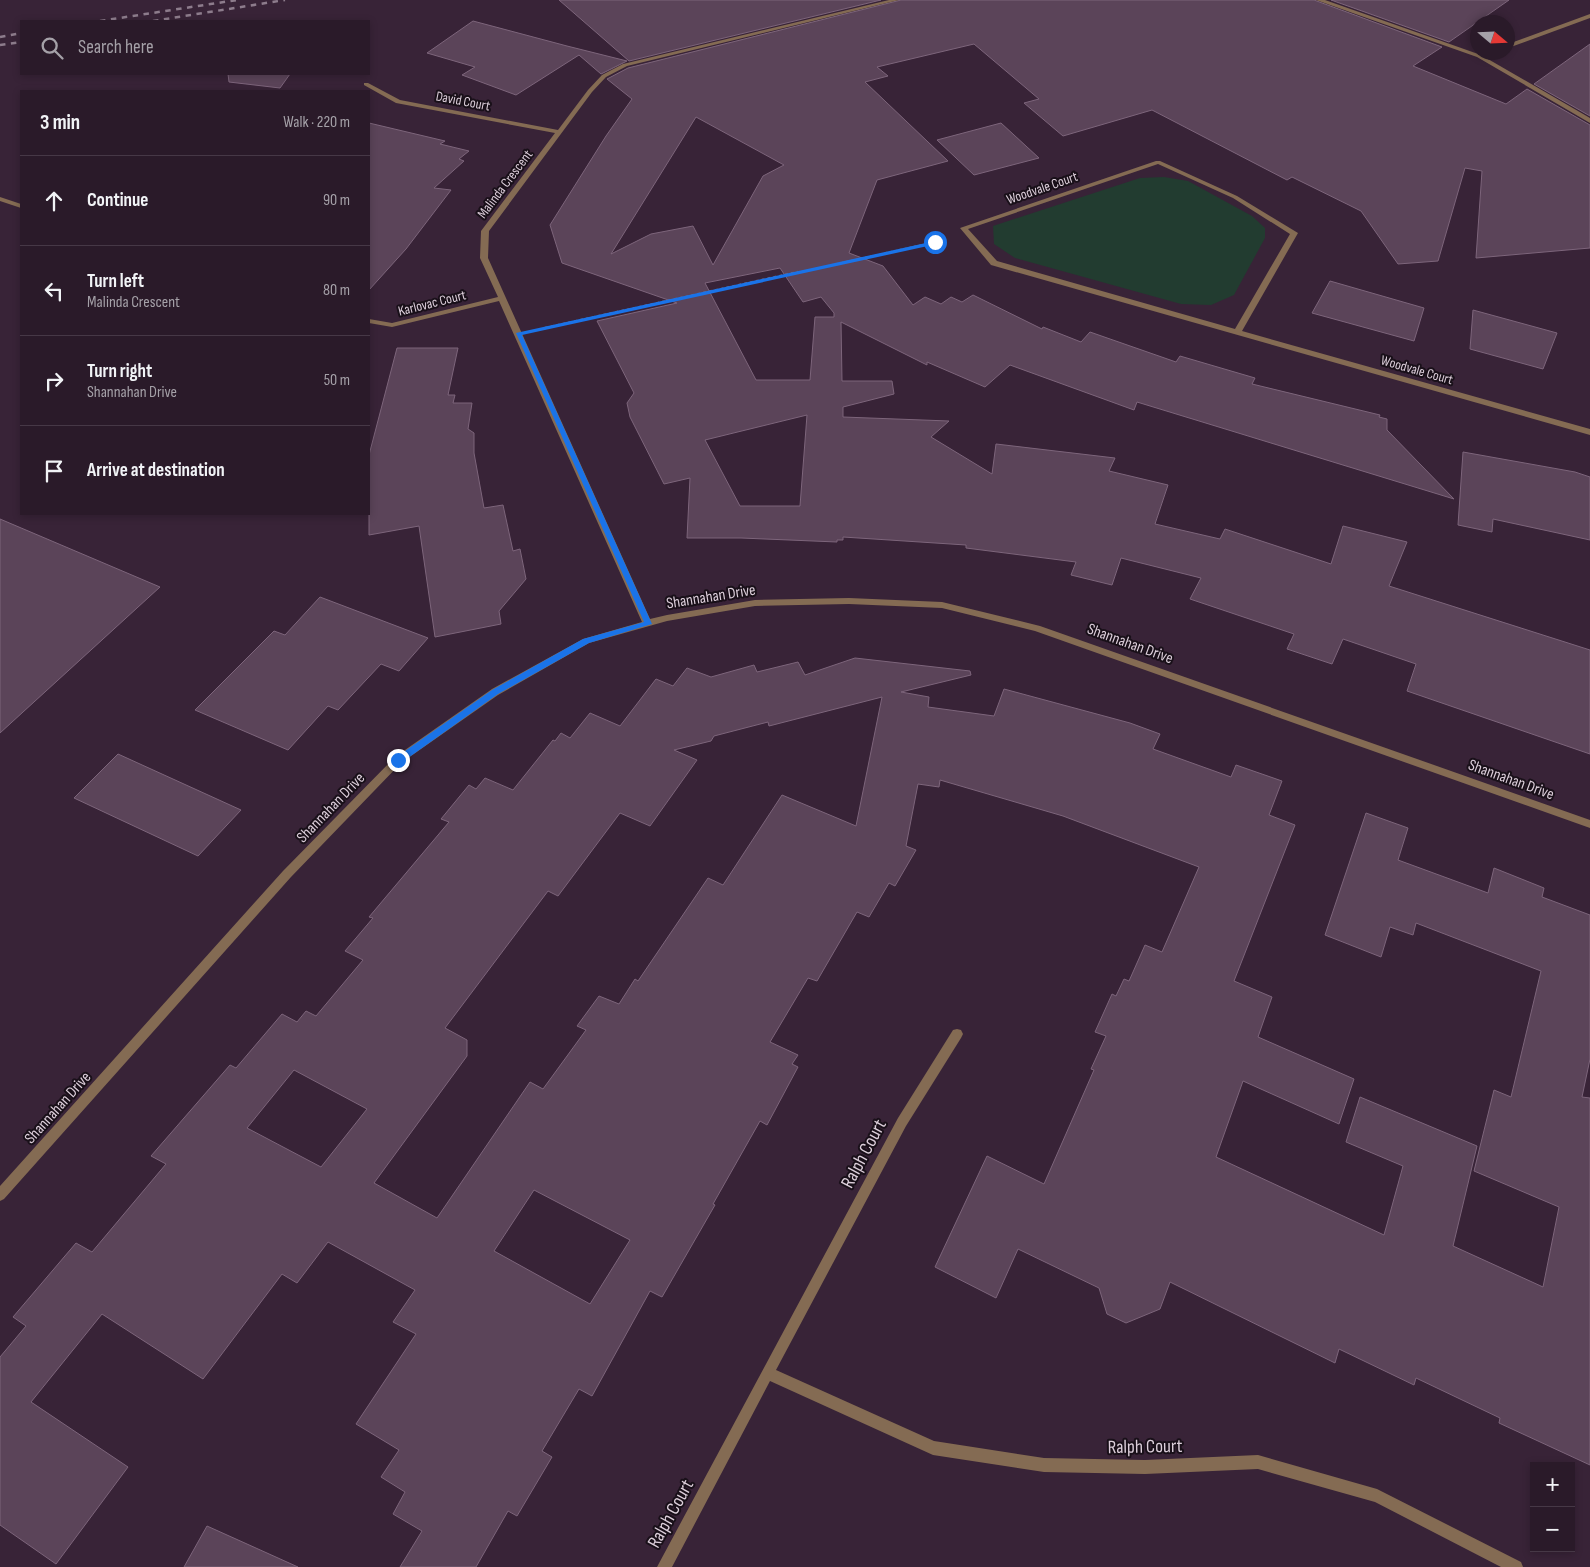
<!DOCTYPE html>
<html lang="en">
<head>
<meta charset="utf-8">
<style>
	body { margin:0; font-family:"Sofia Sans Condensed",sans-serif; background:#362735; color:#f1f3f6 }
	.controls { position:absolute; right:15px; bottom:15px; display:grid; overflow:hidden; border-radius:0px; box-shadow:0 2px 8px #0003 }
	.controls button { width:45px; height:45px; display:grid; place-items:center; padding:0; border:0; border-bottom:1px solid #463846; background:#2a1a29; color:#f1f3f6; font:25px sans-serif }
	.compass { position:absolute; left:1470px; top:15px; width:45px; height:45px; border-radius:50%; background:#2a1a29; box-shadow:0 2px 8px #0003; rotate:109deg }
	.stop { position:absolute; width:15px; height:15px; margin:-11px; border:4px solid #1a73e8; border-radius:50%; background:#fff }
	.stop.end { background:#1a73e8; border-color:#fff; box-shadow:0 1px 5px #0008 }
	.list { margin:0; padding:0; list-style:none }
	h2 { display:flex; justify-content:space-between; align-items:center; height:65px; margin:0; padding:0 20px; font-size:21px }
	h2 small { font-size:16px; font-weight:400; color:#a5a1a8 }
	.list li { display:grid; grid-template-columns:32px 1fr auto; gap:15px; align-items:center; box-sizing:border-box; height:90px; padding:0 20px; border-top:1px solid #463846 }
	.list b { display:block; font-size:19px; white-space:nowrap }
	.list p { margin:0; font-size:16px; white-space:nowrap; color:#a5a1a8 }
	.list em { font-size:16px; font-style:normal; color:#a5a1a8 }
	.icon { flex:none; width:28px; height:28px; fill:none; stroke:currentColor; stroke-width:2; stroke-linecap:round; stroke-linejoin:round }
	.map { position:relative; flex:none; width:1590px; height:1567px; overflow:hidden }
	.search { position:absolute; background:#2a1a29; box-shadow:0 2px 8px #0003; left:20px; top:20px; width:350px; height:55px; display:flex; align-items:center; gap:12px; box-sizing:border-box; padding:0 18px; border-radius:0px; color:#a5a1a8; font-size:19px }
	.panel { position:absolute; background:#2a1a29; box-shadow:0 2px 8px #0003; left:20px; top:90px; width:350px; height:425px; border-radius:0px }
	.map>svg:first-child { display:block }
</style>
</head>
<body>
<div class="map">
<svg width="1590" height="1567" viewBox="0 0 1590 1567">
	<rect width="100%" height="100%" fill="#382337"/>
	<path fill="#223c30" d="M1164,177L1188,181L1252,216L1265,228V238L1234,295L1211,305L1181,304L1015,258L994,244L993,226L1140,178Z"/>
	<g fill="#5b4459" stroke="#7d657b" fill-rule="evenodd">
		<path d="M559,0H881L629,61Z"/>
		<path d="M901,0H1314L1442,47L1413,66L1506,104L1527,89L1590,125V248L1476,258L1482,171L1465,168L1438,261L1398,264L1361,211L1292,177L1287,180L1152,110L1063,136L1024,103L1039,99L974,44L877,67L888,76L865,82L948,161L877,180L849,253L883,266L913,305L925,297L941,304L951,297L962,302L973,295L1042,329L1043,327L1081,342L1090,332L1176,362L1180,356L1255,378L1252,384L1380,415L1379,417L1387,419V430L1454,499L1137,402L1134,410L1010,365L985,387L927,362V365L841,322L842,381H892L894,394L843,407V417L949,421L931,437L992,474L996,444L1115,458L1109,471L1168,485L1155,524L1220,539L1225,529L1331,564L1343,526L1407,542L1389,586L1590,650V754L1407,691L1416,664L1343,639L1332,664L1287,649L1294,634L1190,599L1201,578L1121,558L1112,585L1071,575L1076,562L966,548V545L843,537V540H837V542L741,538H687L690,478L664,484L630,417L627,403L634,393L597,321L677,303L562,263L550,225L606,136L632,99L607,79L628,68ZM696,117L784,165L763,176L713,265L693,226L651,234L611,254ZM780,268L803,302L821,297L834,313V317H815L810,380H756L705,283ZM807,415L800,506H740L705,440Z"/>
		<path d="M1331,0H1509L1449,42Z"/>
		<path d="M473,21L567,46L627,61L601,74L579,55L516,95L462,75L475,67L427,53Z"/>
		<path d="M1590,44V116L1534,84Z"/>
		<path d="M228,74H290L280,88L229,82Z"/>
		<path d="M369,123L445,141L440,144L469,151L459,159L464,161L434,188L451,190L406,249L369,290Z"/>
		<path d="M1001,123L1039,158L974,175L937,140Z"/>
		<path d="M1330,281L1424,308L1414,341L1312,313Z"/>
		<path d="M1473,310L1557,333L1543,369L1470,349Z"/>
		<path d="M397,348H458L448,395H455L453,403H472L468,429L474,433V453L484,508L503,505L513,551L520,549L526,579L499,611L501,624L435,637L419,526L369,535V455Z"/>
		<path d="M1463,452L1575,472L1590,477V540L1493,519L1492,532L1458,525Z"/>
		<path d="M0,519L160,587L0,733Z"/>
		<path d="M320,597L428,638L399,671L381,664L338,710L328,706L288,750L195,710L274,631L285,635Z"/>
		<path d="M855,658L970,671L971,675L901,692L929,697L928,707L994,716L1004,689L1130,723L1160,734L1153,749L1231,777L1236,765L1282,781L1269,815L1295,825L1234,981L1272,997L1258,1037L1354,1079L1339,1124L1243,1081L1216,1157L1384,1235L1403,1166L1346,1142L1360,1097L1477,1146L1453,1246L1543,1287L1559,1207L1474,1171L1494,1090L1511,1097L1541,971L1416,923L1413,935L1390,927L1381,957L1325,935L1366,813L1408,828L1398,860L1488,893L1494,868L1544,888L1542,897L1590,915V1059L1582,1097L1590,1098V1465L1499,1423L1500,1418L1416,1378L1414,1385L1339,1349L1335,1363L1170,1282L1160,1309L1126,1323L1107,1314L1099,1288L1018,1249L996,1298L935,1267L987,1156L1044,1184L1094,1070L1091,1069L1106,1036L1095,1032L1112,994L1116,996L1124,979L1129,981L1145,945L1162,952L1199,867L1063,816L940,780L939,787L918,784L906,846L916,850L895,886L889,883L869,917L857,912L817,981L808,978L770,1042L798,1055L792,1064L798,1067L767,1125L760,1121L713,1204L715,1205L662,1297L650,1291L592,1396L579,1389L542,1451L552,1457L517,1516L508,1511L476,1567H400L422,1531L393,1514L405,1492L381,1477L399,1450L356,1424L416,1334L393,1322L415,1290L328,1242L297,1283L282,1274L203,1379L102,1314L31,1402L128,1467L56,1564L0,1525V1357L26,1326L13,1317L76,1243L92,1252L166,1164L151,1156L230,1065L236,1068L282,1014L297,1022L306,1011L316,1016L363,960L345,951L373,918L369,917L449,822L441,819L469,785L476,789L485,778L513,790L553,740L555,741L561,733L570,738L590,713L620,726L656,679L673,686L687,668L711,677L754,665L757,672L798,662L805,675ZM882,697L856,826L782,795L723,885L708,878L638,981L635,979L619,1004L599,996L577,1026L586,1030L543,1089L530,1082L437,1218L374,1183L467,1056V1040L445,1028L548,891L558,896L620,813L650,826L697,760L674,750L711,741L714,736L768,722L769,726ZM294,1070L367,1109L321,1167L247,1128ZM534,1190L630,1240L590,1304L494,1251Z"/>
		<path d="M118,754L241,810L198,856L74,798Z"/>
		<path d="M207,1526L298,1567H184Z"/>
	</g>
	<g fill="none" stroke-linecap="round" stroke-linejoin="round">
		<path stroke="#786676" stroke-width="2" stroke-dasharray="2.5 2.5" stroke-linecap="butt" d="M792,274L940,241"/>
		<path stroke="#786676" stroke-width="2.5" stroke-dasharray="3 3" stroke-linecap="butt" d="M545,328L798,272"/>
		<g fill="#846b53" fill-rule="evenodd">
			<path d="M889,0H899L627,66L606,77L592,92L489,231L488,258L650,619L667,615L755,600L849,598L942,602L1040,626L1590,820V828L1035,631L942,608L849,604L755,606L667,621L589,643L498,695L401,763L291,877L4,1199L0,1201V1186L283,871L395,757L492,689L583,639L642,622L499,301L392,327L369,323V319L392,323L498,297L480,258L481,231L555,133L396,103L364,85V83H368L400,100L558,130L588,90L602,75L623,64Z"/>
			<path d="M1316,0H1325L1481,55L1590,118V123L1477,57Z"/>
			<path d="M1590,14V18L1508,48V44Z"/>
			<path d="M1156,161H1160L1237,196L1298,233L1242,331L1590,429V435L991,265L960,228ZM1158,164L1233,198L1290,234L1235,329L997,261L968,229Z"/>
			<path d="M0,197L21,204V208L0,201Z"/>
			<path d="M957,1029L961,1030L963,1034L961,1038L906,1126L776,1370L934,1441L1044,1458L1145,1460L1258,1455L1377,1489L1521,1562L1523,1567H1501L1375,1502L1258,1469L1145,1474L1044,1472L933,1455L770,1381L672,1567H657L898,1118L953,1030Z"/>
		</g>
		<g stroke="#8d7c8c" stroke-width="2.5" stroke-dasharray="5.5 5.5" stroke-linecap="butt">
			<path d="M100,21L237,0"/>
			<path d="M153,21L285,0"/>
			<path d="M0,37L21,33"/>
			<path d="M0,45L21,42"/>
		</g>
	</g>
	<path fill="#1a73e8" d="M935,241L937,244L522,335L652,624L589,643L498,694L401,763H395V758L492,690L583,639L644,622L516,333Z"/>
	<g text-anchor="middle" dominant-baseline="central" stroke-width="4" stroke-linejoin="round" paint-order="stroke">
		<g font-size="14" fill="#dcceda" stroke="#191019">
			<text transform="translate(463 101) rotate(11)">David Court</text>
			<text transform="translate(505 184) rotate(-53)">Malinda Crescent</text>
			<text transform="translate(1042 188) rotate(-19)">Woodvale Court</text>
			<text transform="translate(432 303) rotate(-14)">Karlovac Court</text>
			<text transform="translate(1417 370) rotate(16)">Woodvale Court</text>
		</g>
		<g font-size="16" fill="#dcceda" stroke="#191019">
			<text transform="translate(711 597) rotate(-9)">Shannahan Drive</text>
			<text transform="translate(1130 644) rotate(20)">Shannahan Drive</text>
			<text transform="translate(1511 780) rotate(20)">Shannahan Drive</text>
			<text transform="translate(331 808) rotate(-46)">Shannahan Drive</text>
			<text transform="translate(58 1108) rotate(-48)">Shannahan Drive</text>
		</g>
		<g font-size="19" fill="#dcceda" stroke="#191019">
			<text transform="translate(864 1154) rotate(-62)">Ralph Court</text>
			<text transform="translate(1145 1447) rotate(-1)">Ralph Court</text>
			<text transform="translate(671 1514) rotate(-61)">Ralph Court</text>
		</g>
	</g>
</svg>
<div class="controls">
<button>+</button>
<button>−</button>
</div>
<svg class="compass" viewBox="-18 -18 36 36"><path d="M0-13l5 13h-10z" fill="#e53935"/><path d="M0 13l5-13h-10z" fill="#a5a1a8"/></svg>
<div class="stop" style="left:935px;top:242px"></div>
<div class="stop end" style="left:398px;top:760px"></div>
<div class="search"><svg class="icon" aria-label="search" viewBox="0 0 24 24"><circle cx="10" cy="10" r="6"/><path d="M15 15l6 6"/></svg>Search here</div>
<section class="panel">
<h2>3 min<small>Walk · 220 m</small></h2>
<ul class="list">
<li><svg class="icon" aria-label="ahead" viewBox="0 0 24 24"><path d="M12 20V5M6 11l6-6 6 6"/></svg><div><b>Continue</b></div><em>90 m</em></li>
<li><svg class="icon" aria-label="left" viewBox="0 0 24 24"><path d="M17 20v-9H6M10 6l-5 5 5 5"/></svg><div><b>Turn left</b><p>Malinda Crescent</p></div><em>80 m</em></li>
<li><svg class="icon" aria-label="right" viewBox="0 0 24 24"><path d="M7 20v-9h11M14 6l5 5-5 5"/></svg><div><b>Turn right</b><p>Shannahan Drive</p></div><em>50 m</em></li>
<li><svg class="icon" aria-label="arrive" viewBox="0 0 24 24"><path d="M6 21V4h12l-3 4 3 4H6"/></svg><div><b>Arrive at destination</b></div></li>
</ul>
</section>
</div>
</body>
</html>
